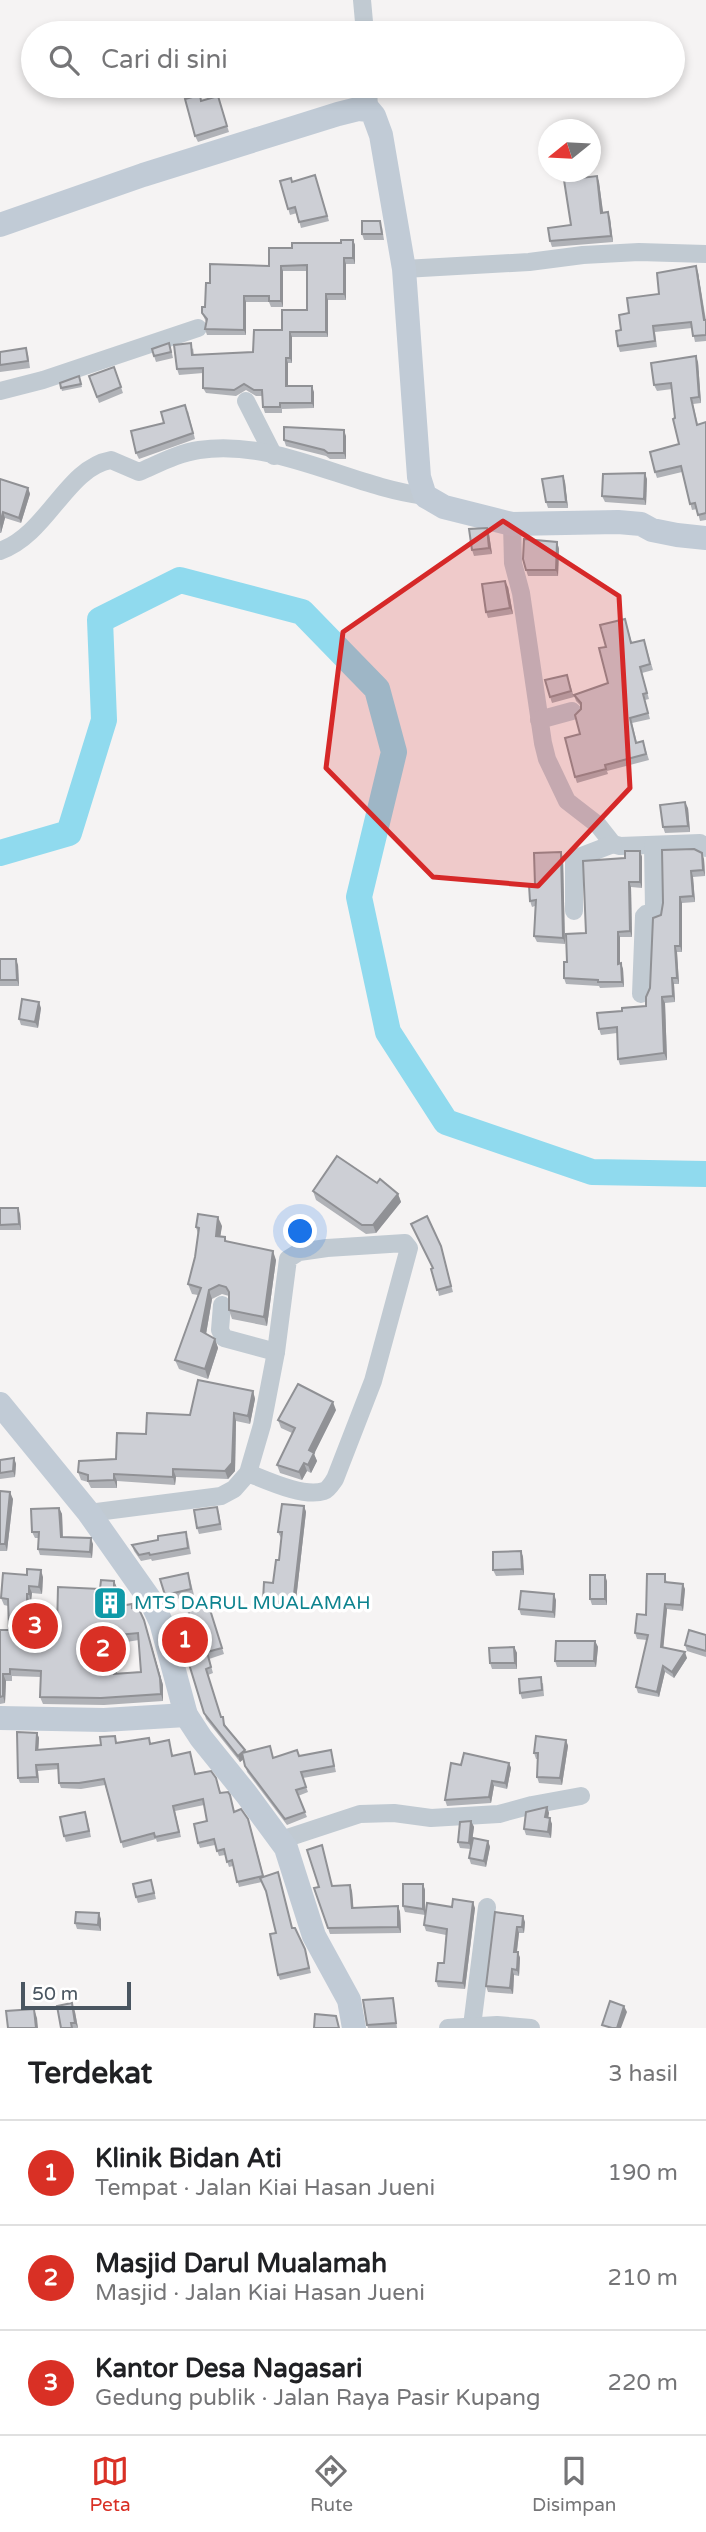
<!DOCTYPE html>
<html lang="id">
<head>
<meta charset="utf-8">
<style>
	body { margin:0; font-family:"Varela Round",sans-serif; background:#f2f2f2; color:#202124 }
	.compass { position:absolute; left:538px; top:119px; width:63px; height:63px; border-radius:50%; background:#fff; box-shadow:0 4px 10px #0003; rotate:252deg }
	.scale { position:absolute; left:21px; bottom:18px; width:110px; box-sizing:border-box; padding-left:7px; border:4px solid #4a5661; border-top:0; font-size:19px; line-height:24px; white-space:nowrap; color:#4a5661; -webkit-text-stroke:5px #fff; paint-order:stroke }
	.you { position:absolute; left:301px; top:1232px; width:24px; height:24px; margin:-18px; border:5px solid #fff; border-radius:50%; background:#1a73e8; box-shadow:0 0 0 10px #1a73e833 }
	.badge { display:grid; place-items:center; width:46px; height:46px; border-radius:50%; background:#d93025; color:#fff; font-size:23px; font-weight:700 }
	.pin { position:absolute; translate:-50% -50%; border:4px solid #fff; box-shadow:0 2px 7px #0006 }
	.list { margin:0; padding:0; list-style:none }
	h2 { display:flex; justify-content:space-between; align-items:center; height:91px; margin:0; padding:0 28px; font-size:30px }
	h2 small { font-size:23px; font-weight:400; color:#757577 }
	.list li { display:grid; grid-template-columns:46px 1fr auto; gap:21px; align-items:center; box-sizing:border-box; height:105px; padding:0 28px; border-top:2px solid #e0e0e0 }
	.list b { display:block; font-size:26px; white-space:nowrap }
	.list p { margin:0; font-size:23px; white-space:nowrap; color:#757577 }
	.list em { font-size:23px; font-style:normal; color:#757577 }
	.icon { flex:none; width:38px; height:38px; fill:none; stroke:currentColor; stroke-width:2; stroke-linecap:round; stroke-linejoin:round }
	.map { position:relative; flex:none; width:706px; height:2028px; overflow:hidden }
	.search { position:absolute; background:#fff; box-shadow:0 4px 10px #0003; left:21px; right:21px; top:21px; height:77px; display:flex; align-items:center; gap:18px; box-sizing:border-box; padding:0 24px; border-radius:38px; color:#757577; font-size:26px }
	.sheet { height:406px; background:#fff }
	nav { display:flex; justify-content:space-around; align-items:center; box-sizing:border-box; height:98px; border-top:2px solid #e0e0e0; background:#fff; font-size:19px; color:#757577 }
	nav a { display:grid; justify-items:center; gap:4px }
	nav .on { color:#d93025 }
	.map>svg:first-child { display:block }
</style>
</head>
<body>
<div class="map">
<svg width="706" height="2028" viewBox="0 0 706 2028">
	<rect width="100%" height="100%" fill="#f5f3f3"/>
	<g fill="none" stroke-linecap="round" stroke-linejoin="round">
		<path stroke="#90daee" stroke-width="26" d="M0,853L69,833L104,720L100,620L180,580L302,612L377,689L394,752L359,897L388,1032L446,1122L592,1172L706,1174"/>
		<g stroke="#c1cad2" stroke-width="18">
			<path d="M362,0L365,33"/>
			<path d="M368,86L369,110"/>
			<path d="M404,269L529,262L583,255L639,252L706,254"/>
			<path d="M0,391L43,380L198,328"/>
			<path d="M246,401L274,456"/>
			<path d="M512,524L513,563L521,593L543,743L547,759L567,801L598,825L613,844L620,846L700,843L706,848"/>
			<path d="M0,551C48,534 66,468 111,460L139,472C158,464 178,453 199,450C275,438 351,487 425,496"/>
			<path d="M539,720L572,711"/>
			<path d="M574,911V859L613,844"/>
			<path d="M641,994L644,916L646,914L652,913L654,909L653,845"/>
			<path d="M222,1305L220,1330L224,1338L276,1352"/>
			<path d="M89,1513L221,1496L234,1489L248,1473L262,1425L276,1352L288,1259L299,1252L327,1248L405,1243L409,1248L373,1381L335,1479C332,1483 329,1489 324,1491C304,1498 266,1480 248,1473"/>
			<path d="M281,1840L360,1814L394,1813L431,1818L499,1814L532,1805L581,1796"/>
			<path d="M472,2026L487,1907"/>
			<path d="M448,2028L497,2025L531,2028"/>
		</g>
		<g stroke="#c1cbd6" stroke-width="24">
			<path d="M0,225L143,175L338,114L358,109L369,110L374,116L381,135L404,269L419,477L425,496L444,507L512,524L618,522L641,524L652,530L677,535L706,538"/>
			<path d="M0,1404L89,1513L151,1601L161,1622L186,1715L201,1738L247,1795L286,1848L314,1936L349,2000L354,2028"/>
			<path d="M0,1718L104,1720L186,1715"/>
		</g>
	</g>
	<g fill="#b0b2b7" fill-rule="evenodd">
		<path d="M218,96L229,132L198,142L195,136L202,101Z"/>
		<path d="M315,175L329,221L301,228L297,213L290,215L280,181L292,182Z"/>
		<path d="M597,176L599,182L603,213L610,218L613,242L552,247L550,241L571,225Z"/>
		<path d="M382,227L384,240H364L362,234Z"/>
		<path d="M353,240L355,245V264H346V300H328V337H292V363H288V386L314,392V408L282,409V413H265L263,407L262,396H256L246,390L236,396L206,393L203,388V373L179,375L177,369L193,348L194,355L253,352L307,310V271H283V307H271L269,302H246V335H207L205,329L206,322L202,313L205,307L210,283L269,266L292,248L341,243Z"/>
		<path d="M698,272L706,320V341L695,342L692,328L655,332L657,347L620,352L618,346L621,330L629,313L659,294Z"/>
		<path d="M26,348L28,354L30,368L0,372V352Z"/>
		<path d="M171,349L173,358L156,362L154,356Z"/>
		<path d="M698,362L701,403L693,404L698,425L706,422V520L700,521L697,509L692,510L682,472L657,478L655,472L679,444L672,389L657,391L654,385Z"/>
		<path d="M114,367L123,393L99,403L89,376Z"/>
		<path d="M80,379L82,387L62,391L61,388Z"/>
		<path d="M188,411L195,439L139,459L136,453L164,423Z"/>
		<path d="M346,436V459H330L326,456L286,446L284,440Z"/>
		<path d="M563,476L565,482L568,508H548L546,502Z"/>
		<path d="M0,479L28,488L30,494L21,523L5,518L1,533H0Z"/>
		<path d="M647,479L646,505L605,502L602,496Z"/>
		<path d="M487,528L489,534L492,554L474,556L472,550Z"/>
		<path d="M557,542L559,549L558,576H528L526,570Z"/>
		<path d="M508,587L513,614L488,618L486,612Z"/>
		<path d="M625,619L632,643L646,646L653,670L642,673L649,699L645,700L650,719L632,723L637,743L643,741L649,760L607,771L608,774L577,783L575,777L580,734L581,706L576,701L574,695L608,683L606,647Z"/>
		<path d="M569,681L574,697L552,703L550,697Z"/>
		<path d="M688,808L690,832L665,833L663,827Z"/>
		<path d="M662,850L704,859L705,876L693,877L695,902L682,903V952H677L679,984H674L675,1002L665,1003L667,1060L620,1065L618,1059L617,1033L601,1035L599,1029L622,1011L646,1006L650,988L663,903Z"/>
		<path d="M640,851L642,857V888L631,887L632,937H620V963L623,969L624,987L600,988L599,986L566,984L564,978L567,962L586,933L625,858Z"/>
		<path d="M561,852L563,858L565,944L537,942L534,936L535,906L532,907L530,901L535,885Z"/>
		<path d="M0,959L18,965L19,986H0Z"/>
		<path d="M41,1008L38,1028L21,1025L19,1019Z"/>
		<path d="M377,1183L398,1194L401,1202L376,1233L366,1234L316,1200L313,1191Z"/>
		<path d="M0,1208L20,1214L21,1230H0Z"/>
		<path d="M411,1224L441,1246L453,1292L439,1296L433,1268Z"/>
		<path d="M222,1226L220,1236L227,1241L276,1260L267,1326L232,1319L229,1310V1296L222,1294L212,1299L206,1334L215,1339L218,1348L208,1379L179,1369L175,1360L198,1295L192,1294L188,1284L195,1257L198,1234L196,1227Z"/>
		<path d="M253,1391L255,1399L250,1424L236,1421L235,1471L228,1479L176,1477L175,1485L117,1481V1488H91L88,1482L81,1480L78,1472L116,1459L146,1434L190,1415Z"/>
		<path d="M336,1410L314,1454L317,1461L311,1473L307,1471L302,1480L280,1473L277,1465L292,1433L281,1428L278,1420Z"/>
		<path d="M14,1458L16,1464L15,1477L0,1479V1460Z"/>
		<path d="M0,1491L13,1499L7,1551H0Z"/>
		<path d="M304,1506L306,1512L295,1609L265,1606L263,1600L273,1583L279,1560L282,1538H281L278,1532Z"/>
		<path d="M217,1507L219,1513L222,1530L199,1534L197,1528Z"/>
		<path d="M59,1508L62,1514L63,1537L93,1544L92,1558L40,1555L38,1549L39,1538H35L32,1532Z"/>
		<path d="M188,1538L191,1554L152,1561L151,1559L141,1561L134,1551L132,1545Z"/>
		<path d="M521,1551L523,1557L524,1575L496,1576L493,1570Z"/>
		<path d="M43,1577L42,1594L32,1593L31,1601H29L30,1629H57L100,1589L114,1581L117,1588V1607L132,1604L133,1608L144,1620L163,1685V1701L104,1705L43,1704L40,1697L41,1677L12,1676V1681H6L5,1703L0,1704V1630H9L8,1606L4,1605L1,1598ZM139,1640L141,1672L117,1673L120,1643Z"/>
		<path d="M160,1579H190L194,1595L167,1601Z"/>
		<path d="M667,1580V1583L685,1589L683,1611L667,1609L663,1647L687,1658L674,1678L665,1672L659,1697L638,1693L636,1687L647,1640L637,1639L635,1633Z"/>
		<path d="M607,1581V1605H592L590,1599Z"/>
		<path d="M207,1600L224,1654L209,1659L213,1673L208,1675L221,1717L226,1726L246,1752L273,1758L299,1756L331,1750L336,1772L303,1778L308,1792L298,1796L307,1817L287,1825L247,1772L244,1759L240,1762L206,1719L178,1628L192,1624Z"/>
		<path d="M556,1600L555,1618L521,1615L519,1609Z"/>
		<path d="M706,1635V1657L687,1651L685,1645Z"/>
		<path d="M595,1641L598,1647L596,1667H557L555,1661Z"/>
		<path d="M514,1647L517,1653V1669H492L490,1663Z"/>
		<path d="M543,1683L544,1696L522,1699L520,1693Z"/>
		<path d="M37,1733L39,1738L38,1750L101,1745L117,1743H151L169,1740L173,1756L190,1752L196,1774L216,1778L221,1793L230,1795L234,1812L250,1825L264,1877L280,1878L292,1928L305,1949L311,1973L280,1980L278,1975L276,1933L266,1892L262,1882L239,1887L233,1866L229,1867L225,1855L219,1856L215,1845L200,1848L198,1843L207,1821L204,1805L175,1811L181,1837L157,1842L156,1839L123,1848L105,1785L81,1789L61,1788L59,1783V1769L38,1771L39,1783H20L18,1778Z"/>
		<path d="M566,1740L568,1746L562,1785L539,1783L537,1777L538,1759H536L534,1753Z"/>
		<path d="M509,1763L511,1768L507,1789L494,1786L491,1803L447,1806L445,1800L461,1765Z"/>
		<path d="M547,1807L549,1813L548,1818L552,1824L551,1838L526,1835L524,1829Z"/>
		<path d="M87,1818L91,1837L66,1842L64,1836Z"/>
		<path d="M471,1821L474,1827L472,1842L488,1841L490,1847L486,1867L471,1864L469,1858L471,1849L460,1848L458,1842Z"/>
		<path d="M322,1845L332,1886L352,1891L353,1908L398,1906L400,1912L401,1933L330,1934L314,1888L319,1887Z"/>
		<path d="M423,1884L425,1890V1915L405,1912L403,1906Z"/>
		<path d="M153,1886L156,1899L138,1903L136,1897Z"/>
		<path d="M452,1907L475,1908L465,1989L438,1987L436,1981L444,1963L446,1935L426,1931L424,1925Z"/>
		<path d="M495,1912L525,1922L524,1933H519L517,1952H518L520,1958L519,1976L514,1975L513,1994L488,1992L486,1986Z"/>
		<path d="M101,1919V1931L77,1929L75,1923Z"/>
		<path d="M393,1998L394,2002L397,2028H368L367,2025Z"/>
		<path d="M72,2003L75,2012L78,2028H61Z"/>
	</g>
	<g fill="#909195">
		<path d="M597,176L599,182L604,219L601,213Z"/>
		<path d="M608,212L610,218L613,242L611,236Z"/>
		<path d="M353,240L355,245V264L353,258Z"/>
		<path d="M344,258L346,264V300L344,294Z"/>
		<path d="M281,266L283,271V307L281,301Z"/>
		<path d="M696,266L698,272L706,324L704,320Z"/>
		<path d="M326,294L328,300V337L326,332Z"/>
		<path d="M244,296L246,302V335L244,330Z"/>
		<path d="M290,332L292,337V363L290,358Z"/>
		<path d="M696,356L698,362L701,403L699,397Z"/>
		<path d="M286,358L288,363V392L286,386Z"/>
		<path d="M312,386L314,392V408L312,403Z"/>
		<path d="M344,430L346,436V459L344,453Z"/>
		<path d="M645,473L647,479L646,505L644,499Z"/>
		<path d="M563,476L565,482L568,508L566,502Z"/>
		<path d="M28,488L30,494L21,523L19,518Z"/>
		<path d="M3,512L5,518L1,533L0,524Z"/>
		<path d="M487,528L489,534L492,554L489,548Z"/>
		<path d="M557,542L559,549L558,576L556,570Z"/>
		<path d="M505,581L508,587L513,614L510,608Z"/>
		<path d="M685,802L688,808L690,832L688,826Z"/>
		<path d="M640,851L642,857V888L640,882Z"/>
		<path d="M561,852L563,858L565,944L563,938Z"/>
		<path d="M702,853L704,859L705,876L703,870Z"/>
		<path d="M691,871L693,877L695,902L693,896Z"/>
		<path d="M629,882L631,887L632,937L630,931Z"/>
		<path d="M680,897L682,903V952L680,946Z"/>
		<path d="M618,932L620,937V969L618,964Z"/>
		<path d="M675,946L677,952L679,984L677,978Z"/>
		<path d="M16,959L18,965L19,986L17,980Z"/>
		<path d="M621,963L623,969L624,987L622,982Z"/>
		<path d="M672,978L674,984L675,1002L673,996Z"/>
		<path d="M662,997L665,1003L667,1060L664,1053Z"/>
		<path d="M39,1002L41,1008L38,1028L35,1022Z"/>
		<path d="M398,1194L401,1202L376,1233L373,1225Z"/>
		<path d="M18,1208L20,1214L21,1230L19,1224Z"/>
		<path d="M218,1217L222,1226L219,1245L216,1236Z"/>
		<path d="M273,1251L276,1260L267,1326L264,1317Z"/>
		<path d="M209,1290L212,1299L205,1340L201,1331Z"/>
		<path d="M215,1339L218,1348L208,1379L205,1369Z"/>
		<path d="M253,1391L255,1399L250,1424L248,1416Z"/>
		<path d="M333,1402L336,1410L314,1454L317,1461L311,1473L308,1465L309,1450Z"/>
		<path d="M234,1413L236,1421L235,1471L228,1479L225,1471Z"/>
		<path d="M14,1458L16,1464L15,1477L13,1471Z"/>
		<path d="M304,1463L307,1471L302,1480L299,1472Z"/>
		<path d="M173,1469L176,1477L175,1485L173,1477Z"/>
		<path d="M114,1474L117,1481V1488L114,1480Z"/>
		<path d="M10,1492L13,1499L7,1551L5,1544Z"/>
		<path d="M304,1506L306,1512L295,1609L293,1603Z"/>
		<path d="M59,1508L62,1514L63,1543L61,1537Z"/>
		<path d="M91,1538L93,1544L92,1558L90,1552Z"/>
		<path d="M521,1551L523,1557L524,1575L522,1569Z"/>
		<path d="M41,1570L43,1577L42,1594L39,1587Z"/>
		<path d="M605,1575L607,1581V1605L605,1599Z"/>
		<path d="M114,1581L117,1588L116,1614L114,1607Z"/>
		<path d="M683,1584L685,1589L683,1611L681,1605Z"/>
		<path d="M29,1586L32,1593L31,1601L29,1594Z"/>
		<path d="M27,1594L29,1601L30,1636L27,1629Z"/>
		<path d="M554,1594L556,1600L555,1618L553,1612Z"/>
		<path d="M665,1604L667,1609L663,1652L661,1647Z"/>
		<path d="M144,1620L163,1685V1701L161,1694Z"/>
		<path d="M118,1635L120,1643L116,1681L114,1674Z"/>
		<path d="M595,1641L598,1647L596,1667L594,1661Z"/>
		<path d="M514,1647L517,1653V1669L515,1663Z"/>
		<path d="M685,1652L687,1658L674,1678L672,1672Z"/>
		<path d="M663,1666L665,1672L659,1697L657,1692Z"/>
		<path d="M3,1674L6,1681L5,1703L3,1696Z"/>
		<path d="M37,1733L39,1738L38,1756L36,1750Z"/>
		<path d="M566,1740L568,1746L562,1785L560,1778Z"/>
		<path d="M245,1750L247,1756L240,1762L238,1756Z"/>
		<path d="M509,1763L511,1768L507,1789L505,1783Z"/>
		<path d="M36,1765L38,1771L39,1783L37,1777Z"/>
		<path d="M492,1781L494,1786L491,1803L489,1797Z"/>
		<path d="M547,1807L549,1813L547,1823L545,1817Z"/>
		<path d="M550,1818L552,1824L551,1838L548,1832Z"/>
		<path d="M471,1821L474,1827L471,1849L469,1843Z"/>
		<path d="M488,1841L490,1847L486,1867L484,1861Z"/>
		<path d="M423,1884L425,1890V1915L423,1909Z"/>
		<path d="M350,1885L352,1891L354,1914L352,1908Z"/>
		<path d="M473,1902L475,1908L465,1989L463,1983Z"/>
		<path d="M398,1906L400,1912L401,1933L398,1927Z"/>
		<path d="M99,1913L101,1919V1931L98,1925Z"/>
		<path d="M523,1916L525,1922L524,1933L522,1927Z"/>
		<path d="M517,1927L519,1933L516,1958L514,1952Z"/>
		<path d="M518,1952L520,1958L519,1976L517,1970Z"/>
		<path d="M512,1969L514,1975L513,1994L510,1988Z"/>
		<path d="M72,2003L75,2012L78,2028L75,2023Z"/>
		<path d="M624,2006L627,2012L621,2028H617Z"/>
		<path d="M34,2009L37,2018L38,2028H36Z"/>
	</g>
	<g fill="#cdcfd5" stroke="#909195" stroke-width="2" fill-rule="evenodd">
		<path d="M200,95L201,101L218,96L227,126L195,136L185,99Z"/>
		<path d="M315,175L327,216L299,222L295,207L288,209L280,181L291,178L292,182Z"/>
		<path d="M597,176L601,213L608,212L611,236L550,241L548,228L571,225L564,180Z"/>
		<path d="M362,221H380L382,234H362Z"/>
		<path d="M341,240H353V258H344V294H326V332H290V358H286V386H312V403H280V407H263L262,390H254L244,384L234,390L203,388V368L177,369L174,345L191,343L192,355L253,352L254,330H282V310H307V265L281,266V301H269V296H244V330L205,329L207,319L202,313V307H205L206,283H210V264L269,266V248H292V243H341Z"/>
		<path d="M696,266L704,320H706V335L693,336L691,322L653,326L655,341L618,346L616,331L621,330L619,315L629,313L627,298L659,294L657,273Z"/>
		<path d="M169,343L171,352L154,356L152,349Z"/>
		<path d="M26,348L28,361L0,365V352Z"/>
		<path d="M696,356L699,397L691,398L697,425L706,422V513L698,515L695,503L690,504L681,466L655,472L650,452L679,444L673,419L675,418L671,383L654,385L651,363Z"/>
		<path d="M114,367L121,387L97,397L89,376Z"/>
		<path d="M79,376L81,384L61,388L60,383Z"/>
		<path d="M185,405L193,433L136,453L131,431L164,423L161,412Z"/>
		<path d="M284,427L344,430V453H328L324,450L284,440Z"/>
		<path d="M645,473L644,499L602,496L603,474Z"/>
		<path d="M563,476L566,502H546L542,479Z"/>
		<path d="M0,479L28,488L19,518L3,512L0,524Z"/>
		<path d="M487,528L489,548L472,550L469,529Z"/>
		<path d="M524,539L557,542L556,570H526L523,559Z"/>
		<path d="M505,581L510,608L486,612L482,584Z"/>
		<path d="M625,619L631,643L644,640L650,664L640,667L647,693L643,694L648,713L630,718L636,743L643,741L646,754L605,765L606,769L575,777L565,738L580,734L575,715L581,709V703L574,695L608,683L599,648L606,647L600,625Z"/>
		<path d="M567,675L571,691L550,697L545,680Z"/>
		<path d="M685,802L688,826L663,827L660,805Z"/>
		<path d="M694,849L702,853L703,870L691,871L693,896L680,897V946H675L677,978H672L673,996L662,997L664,1053L618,1059L617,1027L599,1029L597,1013L622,1011V1008L646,1006V997L650,988L653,918L661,915L663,903L662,850Z"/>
		<path d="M625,851H640V882H629L630,931L618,932V964L621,963L622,982H598V980L564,978V962H567L566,934L586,933L583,861L625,858Z"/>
		<path d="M561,852L563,938L534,936L536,900L530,901L529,885H535L534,853Z"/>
		<path d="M0,959H16L17,980H0Z"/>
		<path d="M22,999L39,1002L35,1022L19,1019Z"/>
		<path d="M337,1156L377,1183L380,1179L398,1194L373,1225H362L313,1191Z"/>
		<path d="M0,1208H18L19,1224L0,1225Z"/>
		<path d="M198,1214L218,1217L216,1236L225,1237V1241L273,1251L264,1317L229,1310V1292L226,1287L219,1285L209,1290L201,1331L215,1339L205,1369L175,1360L201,1288L188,1284L195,1257L199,1228L196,1227Z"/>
		<path d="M427,1216L441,1246L451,1286L437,1290L431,1269L433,1268L411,1224Z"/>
		<path d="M198,1380L253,1391L248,1416L234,1413L232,1463L225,1471L173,1469V1477L114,1474V1480L88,1481V1475L78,1472L79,1461L116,1459L117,1433L146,1434L147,1413L190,1415Z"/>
		<path d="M298,1384L333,1402L309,1450L314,1453L308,1465L304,1463L299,1472L277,1465L295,1428L278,1420Z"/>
		<path d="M14,1458L13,1471L0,1473V1460Z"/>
		<path d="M0,1491L10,1492L5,1544H0Z"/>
		<path d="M282,1504L304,1506L293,1603L263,1600L264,1582L273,1583L276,1560H279L282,1532H278Z"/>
		<path d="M217,1507L220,1524L197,1528L194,1510Z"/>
		<path d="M59,1508L61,1537L91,1538L90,1552L38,1549L39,1532H32L31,1509Z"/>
		<path d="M186,1532L188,1548L150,1555L149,1553L139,1555L132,1545L158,1540V1536Z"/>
		<path d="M521,1551L522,1569L493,1570V1552Z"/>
		<path d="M27,1569L41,1570L39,1587L29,1586V1594H27V1629H57L58,1587L100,1589L101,1580L114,1581V1607L132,1604V1608L138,1607L144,1620L160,1678L161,1694L101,1698L40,1697L41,1671L10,1669V1674H3V1696L0,1697V1630H9L8,1599L1,1598L3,1573L27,1575ZM138,1633L141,1672L114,1674L118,1635Z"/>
		<path d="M188,1573L191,1589L165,1595L160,1579Z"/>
		<path d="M647,1574H665V1582L683,1584L681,1605L665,1604L661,1647L685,1652L672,1672L663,1666L657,1692L636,1687L648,1635L635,1633L637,1614L646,1615Z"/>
		<rect x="590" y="1575" width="15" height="24"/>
		<path d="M521,1591L554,1594L553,1612L519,1609Z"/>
		<path d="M207,1600L222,1648L207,1652L211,1667L206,1669L221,1717H223L224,1725L245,1750L238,1756L204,1713L178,1628L192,1624L187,1606Z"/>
		<path d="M689,1630L706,1635V1651L685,1645Z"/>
		<path d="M556,1641H595L594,1661H555Z"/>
		<path d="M514,1647L515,1663H490L489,1648Z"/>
		<path d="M541,1677L542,1690L520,1693L519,1679Z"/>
		<path d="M17,1732L37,1733L36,1750L101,1745L100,1737L115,1736L116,1743L149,1738L150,1744L169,1740L172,1756L190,1752L195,1774L211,1771L216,1778L220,1793L228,1792L230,1795L234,1812L241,1809L248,1819L263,1876L237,1882L232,1860L227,1862L224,1849L217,1851L214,1839L198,1843L194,1824L207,1821L203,1799L173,1806L179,1832L155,1837L154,1833L121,1842L104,1779L79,1783H59L58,1764L36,1765L37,1777L18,1778Z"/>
		<path d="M536,1736L566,1740L560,1778L537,1777L538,1753H534Z"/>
		<path d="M270,1746L273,1758L297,1750L299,1756L331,1750L334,1766L301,1772L306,1787L296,1790L305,1812L285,1819L245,1766L242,1753Z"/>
		<path d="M464,1753L509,1763L505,1783L492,1781L489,1797L445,1800L451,1763L461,1765Z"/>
		<path d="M547,1807L545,1817L550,1818L548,1832L524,1829L526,1812Z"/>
		<path d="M85,1812L89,1831L64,1836L60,1817Z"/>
		<path d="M471,1821L469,1843L458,1842L460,1822Z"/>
		<path d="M473,1838L488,1841L484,1861L469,1858Z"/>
		<path d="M322,1845L332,1886L350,1885L352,1908L398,1906V1927L328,1928L314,1888L319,1887L307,1850Z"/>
		<path d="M278,1872L292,1928H295L305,1949L309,1968L278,1975L270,1934L276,1933L266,1891L260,1878Z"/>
		<path d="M151,1880L154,1893L136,1897L133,1884Z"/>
		<path d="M403,1884H423V1909L403,1906Z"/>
		<path d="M453,1899L473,1902L463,1983L436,1981L438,1963H444L447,1929L424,1925L427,1903L452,1907Z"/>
		<path d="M76,1912L99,1913L98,1925L75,1923Z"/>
		<path d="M495,1912L523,1916L522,1927H517L514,1952H518L517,1970L512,1969L510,1988L486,1986Z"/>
		<path d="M393,1998L396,2023L367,2025L363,2000Z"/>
		<path d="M610,2001L624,2006L617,2028H612L602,2025Z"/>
		<path d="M72,2003L75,2023H71L72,2028H61L57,2006Z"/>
		<path d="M34,2009L36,2028H8L6,2011Z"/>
		<path d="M315,2014L336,2016L339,2028H314Z"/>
	</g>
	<path fill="#d62828" fill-opacity="0.2" stroke="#d62828" stroke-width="5" stroke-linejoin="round" d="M503,521L619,596L630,788L538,886L433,877L326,768L343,632Z"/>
	<defs>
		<g id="building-square" transform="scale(1.75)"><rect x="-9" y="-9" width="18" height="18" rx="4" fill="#0f9aa8" stroke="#fff"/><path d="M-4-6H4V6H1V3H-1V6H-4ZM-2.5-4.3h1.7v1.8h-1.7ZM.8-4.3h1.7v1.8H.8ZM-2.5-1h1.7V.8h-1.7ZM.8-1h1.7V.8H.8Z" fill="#fff"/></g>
	</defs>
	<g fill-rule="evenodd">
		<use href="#building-square" x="110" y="1603"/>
	</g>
	<g text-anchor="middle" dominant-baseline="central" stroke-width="7" stroke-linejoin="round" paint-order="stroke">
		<g font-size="19" fill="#0d838f" stroke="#fff" text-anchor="start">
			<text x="134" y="1603">MTS DARUL MUALAMAH</text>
		</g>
	</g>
</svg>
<svg class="compass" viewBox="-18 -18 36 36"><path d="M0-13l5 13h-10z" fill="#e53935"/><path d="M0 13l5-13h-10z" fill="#757577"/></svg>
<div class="scale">50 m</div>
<div class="you"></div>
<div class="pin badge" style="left:185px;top:1640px">1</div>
<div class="pin badge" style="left:103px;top:1649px">2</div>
<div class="pin badge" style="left:35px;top:1626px">3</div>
<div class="search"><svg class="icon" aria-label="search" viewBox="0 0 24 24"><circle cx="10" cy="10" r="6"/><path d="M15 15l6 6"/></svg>Cari di sini</div>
</div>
<section class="sheet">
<h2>Terdekat<small>3 hasil</small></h2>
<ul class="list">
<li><span class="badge">1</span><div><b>Klinik Bidan Ati</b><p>Tempat · Jalan Kiai Hasan Jueni</p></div><em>190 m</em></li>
<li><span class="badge">2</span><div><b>Masjid Darul Mualamah</b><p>Masjid · Jalan Kiai Hasan Jueni</p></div><em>210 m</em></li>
<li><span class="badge">3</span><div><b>Kantor Desa Nagasari</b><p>Gedung publik · Jalan Raya Pasir Kupang</p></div><em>220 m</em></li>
</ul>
</section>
<nav>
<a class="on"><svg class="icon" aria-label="map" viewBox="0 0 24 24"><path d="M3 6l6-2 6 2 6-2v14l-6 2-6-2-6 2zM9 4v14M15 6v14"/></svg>Peta</a>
<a><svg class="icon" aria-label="directions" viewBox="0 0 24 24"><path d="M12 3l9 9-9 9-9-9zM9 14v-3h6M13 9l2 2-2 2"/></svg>Rute</a>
<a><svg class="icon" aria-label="saved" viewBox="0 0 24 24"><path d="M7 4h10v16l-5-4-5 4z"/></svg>Disimpan</a>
</nav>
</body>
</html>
